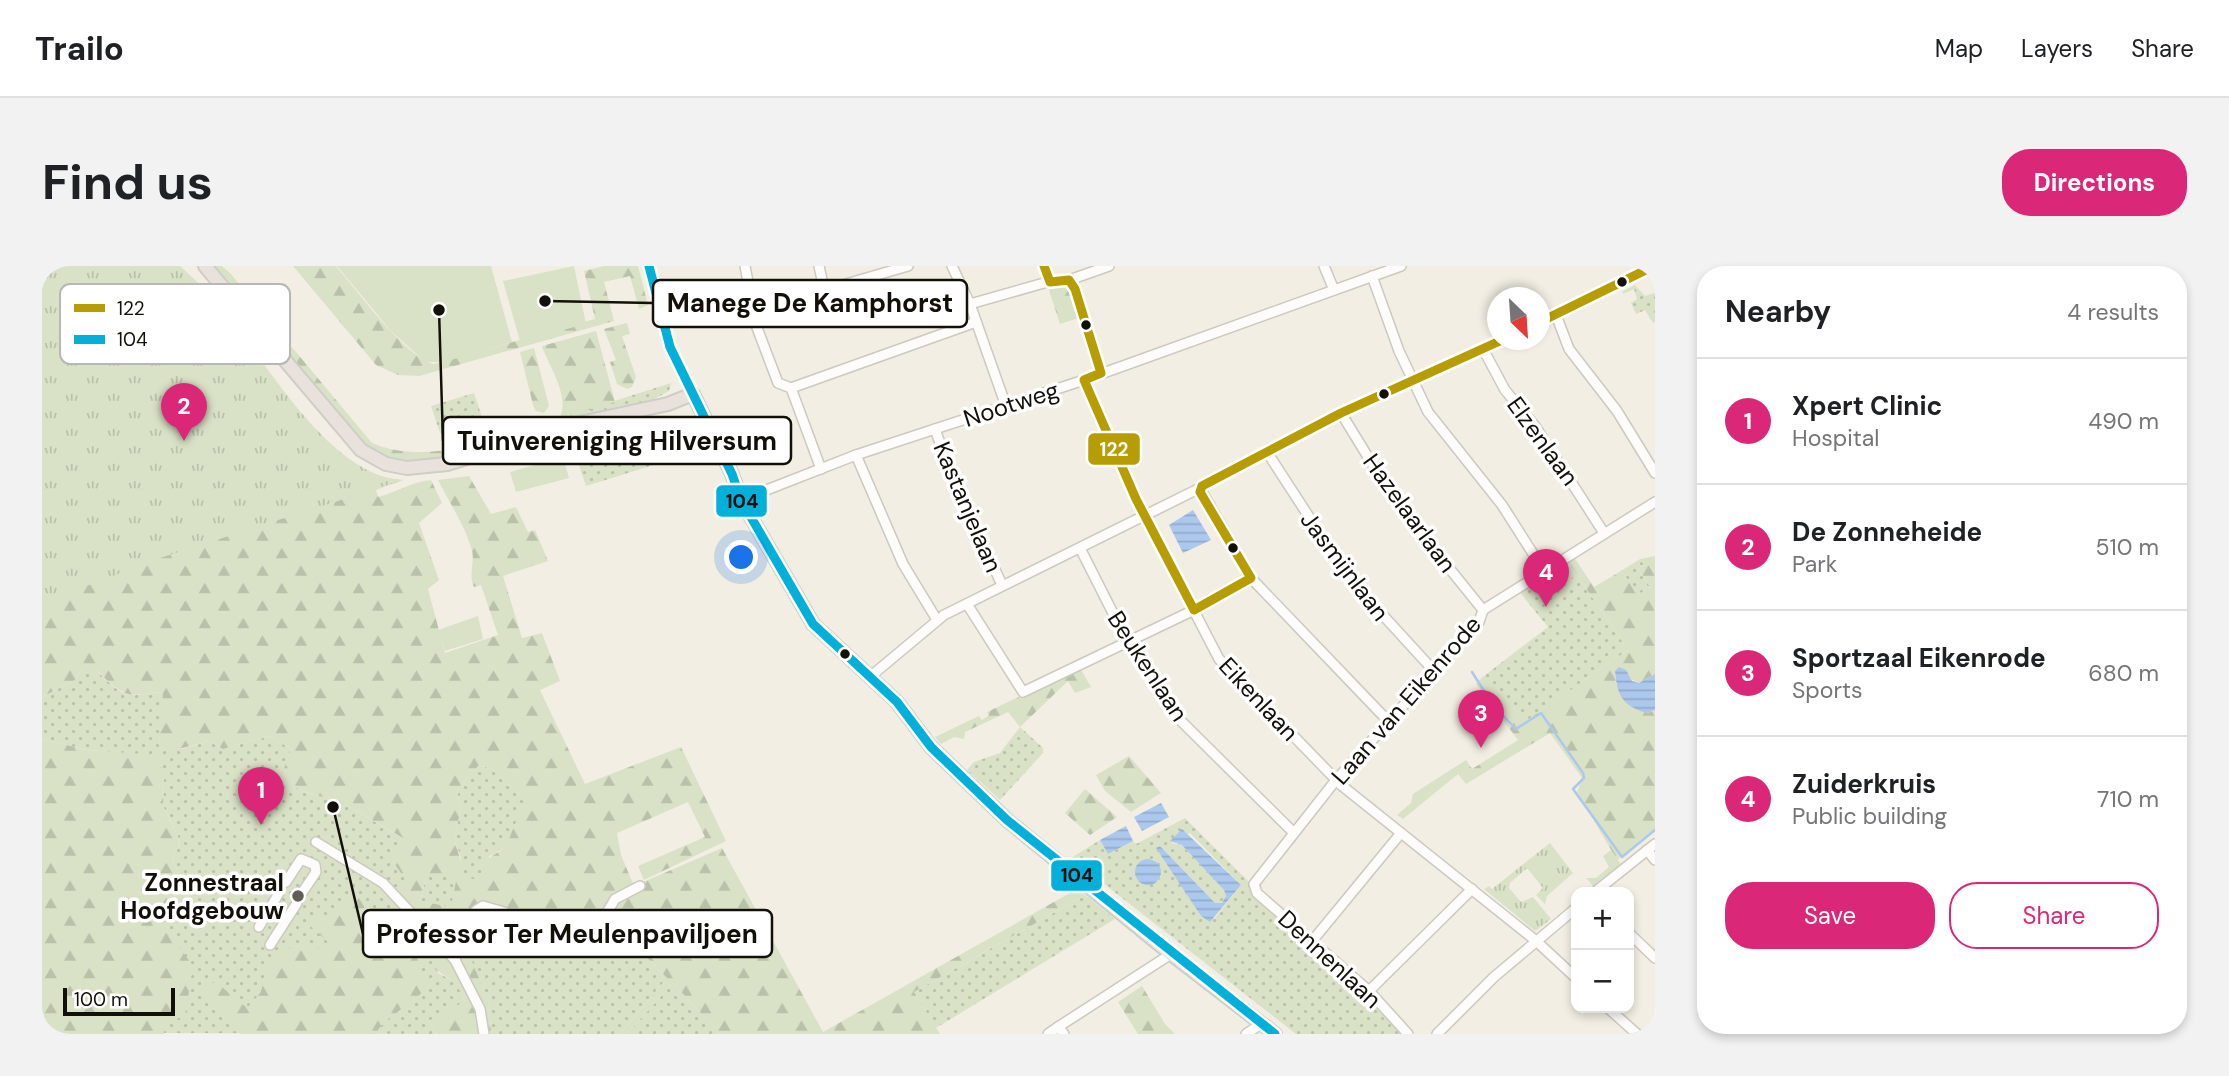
<!DOCTYPE html>
<html lang="en">
<head>
<meta charset="utf-8">
<style>
	body { margin:0; font-family:"DM Sans",sans-serif; background:#f2f2f2; color:#202124 }
	.controls { position:absolute; right:21px; bottom:21px; display:grid; overflow:hidden; border-radius:14px; box-shadow:0 4px 10px #0003 }
	.controls button { width:63px; height:63px; display:grid; place-items:center; padding:0; border:0; border-bottom:2px solid #e0e0e0; background:#fff; color:#202124; font:35px sans-serif }
	.compass { position:absolute; left:1445px; top:21px; width:63px; height:63px; border-radius:50%; background:#fff; box-shadow:0 4px 10px #0003; rotate:155deg }
	.scale { position:absolute; left:21px; bottom:18px; width:112px; box-sizing:border-box; padding-left:7px; border:4px solid #121009; border-top:0; font-size:19px; line-height:24px; white-space:nowrap; color:#121009; -webkit-text-stroke:5px #fff; paint-order:stroke }
	.you { position:absolute; left:700px; top:292px; width:24px; height:24px; margin:-18px; border:5px solid #fff; border-radius:50%; background:#1a73e8; box-shadow:0 0 0 10px #1a73e833 }
	.badge { display:grid; place-items:center; width:46px; height:46px; border-radius:50%; background:#db2777; color:#fff; font-size:23px; font-weight:700 }
	.pin { position:absolute; translate:-50% -58px; filter:drop-shadow(0 2px 4px #0008) }
	.pin::after { content:''; position:absolute; top:37px; width:24px; height:21px; background:inherit; clip-path:polygon(0 0,100% 0,50% 100%) }
	.list { margin:0; padding:0; list-style:none }
	h2 { display:flex; justify-content:space-between; align-items:center; height:91px; margin:0; padding:0 28px; font-size:30px }
	h2 small { font-size:23px; font-weight:400; color:#757577 }
	.list li { display:grid; grid-template-columns:46px 1fr auto; gap:21px; align-items:center; box-sizing:border-box; height:126px; padding:0 28px; border-top:2px solid #e0e0e0 }
	.list b { display:block; font-size:26px; white-space:nowrap }
	.list p { margin:0; font-size:23px; white-space:nowrap; color:#757577 }
	.list em { font-size:23px; font-style:normal; color:#757577 }
	.actions { display:flex; gap:14px; padding:21px 28px }
	.actions a { flex:1; padding:16px 0; border:2px solid #db2777; border-radius:28px; text-align:center; font-size:24px; color:#db2777 }
	.actions .main { background:#db2777; color:#fff }
	.map { position:relative; flex:none; width:1613px; height:768px; overflow:hidden; border-radius:28px }
	header { display:flex; align-items:center; gap:42px; box-sizing:border-box; height:98px; padding:0 35px; background:#fff; border-bottom:2px solid #e0e0e0 }
	header strong { font-size:33px }
	nav { display:flex; gap:38px; margin-inline-start:auto; font-size:24px }
	.intro { display:flex; align-items:center; justify-content:space-between; box-sizing:border-box; height:168px; padding:0 42px }
	h1 { margin:0; font-size:49px }
	.button { padding:18px 32px; border-radius:28px; background:#db2777; color:#fff; font-size:24px; font-weight:700 }
	main { display:flex; gap:42px; padding:0 42px }
	aside { flex:1; background:#fff; border-radius:28px; box-shadow:0 4px 10px #0003 }
	.map>svg:first-child { display:block }
</style>
</head>
<body>
<header>
<strong>Trailo</strong>
<nav><a>Map</a><a>Layers</a><a>Share</a></nav>
</header>
<div class="intro"><h1>Find us</h1><a class="button">Directions</a></div>
<main>
<div class="map">
<svg width="1613" height="768" viewBox="0 0 1613 768">
	<defs>
		<pattern id="grass-dots" width="8" height="8" patternUnits="userSpaceOnUse" patternTransform="scale(1.75)"><rect width="8" height="8" fill="#d9e2c7"/><path d="M2 2h.1M6 6h.1" fill="none" stroke="#b9c1aa" stroke-width="1.8" stroke-linecap="round"/></pattern>
		<pattern id="forest-firs" width="22" height="20" patternUnits="userSpaceOnUse" patternTransform="scale(1.75)"><rect width="22" height="20" fill="#d9e2c7"/><path d="M5 1l3.5 6h-7zM16 11l3.5 6h-7z" fill="#b9c1aa"/></pattern>
		<pattern id="park-tufts" width="24" height="20" patternUnits="userSpaceOnUse" patternTransform="scale(1.75)"><rect width="24" height="20" fill="#d9e2c7"/><path d="M3 7l-1-3M5 7V3M7 7l1-3M15 17l-1-3M17 17v-4M19 17l1-3" fill="none" stroke="#b9c1aa"/></pattern>
		<pattern id="water-rules" width="6" height="5" patternUnits="userSpaceOnUse" patternTransform="scale(1.75)"><rect width="6" height="5" fill="#acc8ed"/><path d="M0 2.5h6" fill="none" stroke="#93abca"/></pattern>
	</defs>
	<rect width="100%" height="100%" fill="#f2eee3"/>
	<g fill="url(#grass-dots)" fill-rule="evenodd">
		<path d="M1593,19L1603,30L1613,27V56L1611,57L1603,44L1594,48L1589,37L1595,33L1592,23L1581,28V25Z"/>
		<path d="M629,117L627,125L605,137L578,140L491,166L490,161Z"/>
		<path d="M432,127L441,154L398,167L389,140Z"/>
		<path d="M619,154L636,160L648,159L660,184L544,220L531,182Z"/>
		<path d="M1598,293L1602,299L1596,303L1608,321L1597,328L1579,305Z"/>
		<path d="M1525,294L1586,384L1483,456L1438,413L1506,361L1476,324Z"/>
		<path d="M43,399C60,404 71,427 89,429C99,430 110,425 122,427L117,481L140,483L167,475L181,483L228,470L249,483L239,514L263,526L301,537L362,573L363,613L396,683V707L415,717L423,736L387,755L395,768L120,767L122,757L128,753L118,655L142,618L131,595L138,575L121,540L122,515L116,490L45,484L0,473V431L33,414Z"/>
		<path d="M978,461L1001,482V487L958,534L925,504L932,496L958,487Z"/>
		<path d="M437,499L450,503L483,534C478,552 467,585 447,590L443,615L409,641L378,635L385,608H414L419,592L412,572L419,543L415,524Z"/>
		<path d="M1143,552L1207,616L1214,632L1326,728L1363,768H1254L1029,592L1058,574L1066,588L1091,575L1094,578ZM1148,567L1199,619L1172,653L1159,650L1117,584L1118,580L1173,637H1180L1184,630L1182,624L1140,579L1129,577ZM1111,593L1118,600L1119,610L1115,616L1102,618L1096,614L1094,601L1101,594Z"/>
		<path d="M1043,629L1073,653L894,762L872,726Z"/>
		<path d="M563,649L625,712L578,768H449L447,737L429,695L432,682L440,679L449,683L473,673L497,686Z"/>
		<path d="M631,717L678,768H585Z"/>
	</g>
	<g fill="url(#forest-firs)" fill-rule="evenodd">
		<path d="M0,0L278,168C299,192 327,213 361,214L334,224L336,231C355,226 369,216 389,214L400,237L377,257L397,314L386,323L403,387L456,369L439,319L432,321C426,309 433,297 430,284C423,260 407,236 396,214L427,210L449,248L474,241L486,266L493,264L506,295L461,310L480,372L500,367L518,415L498,424L543,518L639,481L684,575L602,614L596,600L663,571L646,536L575,567L579,589L592,620L680,582L781,766L1035,623L1043,629L872,726L898,768H678L631,717L585,768H578L625,712L563,649L542,682L514,675L513,679L497,686L473,673L449,683L440,679L433,682L430,695L447,737L449,768H395L387,755L423,735L414,717L391,702V688L395,683L364,650L356,636L363,613L350,594L361,572L301,537L263,526L238,514L249,483L228,470L181,483L167,475L133,484L117,481L121,427C110,425 96,431 86,428C69,423 61,405 43,399L33,414L0,431ZM437,499L450,503L483,534L467,573L458,585L442,595L443,615L415,610L409,641L378,635L385,608H414L420,599L412,572L419,543L415,524Z"/>
		<path d="M173,0H180L188,7L330,177C383,199 437,176 490,161L491,166C442,181 360,218 318,173Z"/>
		<path d="M251,0H294C313,22 366,94 392,98L553,53L542,5L562,0H596L606,39L597,43L588,10L562,16L572,55L377,110L356,109L334,99Z"/>
		<path d="M1017,20L1025,21L1036,52L1018,58L1007,24Z"/>
		<path d="M585,57L588,68L580,70L594,111L590,121L585,123L575,118L568,96L574,94L562,63Z"/>
		<path d="M554,65L573,136L517,153C530,132 505,97 500,80Z"/>
		<path d="M492,82L507,140L502,147L494,145L491,139L478,86Z"/>
		<path d="M612,148L453,197L450,188L589,149Z"/>
		<path d="M1531,290L1552,321L1579,305L1597,328L1608,321L1596,303L1602,299L1598,293L1613,290V408L1597,417L1573,406L1574,418L1605,447L1613,444V564L1575,594L1535,526L1540,512L1508,467L1424,518L1416,508L1361,553L1355,549L1369,537L1371,528L1424,494L1430,503L1476,474L1434,418L1438,413L1484,455L1586,384L1525,294Z"/>
		<path d="M1038,402L1049,421L1033,427L1026,415L978,461L966,446L923,466L922,473L912,471L899,478L893,471L937,450L940,454L947,449L945,446Z"/>
		<path d="M0,473L45,484L116,489L122,515L121,540L138,575L131,595L142,618L153,626L118,655L151,700L143,750L122,757V768H0Z"/>
		<path d="M1087,490L1119,527L1089,546L1063,525L1054,509Z"/>
		<path d="M1043,523L1075,551L1048,569L1023,547Z"/>
		<path d="M311,627L355,664L348,678L360,691L375,692L385,721C369,740 347,747 333,768H198L181,744L161,727L163,719L174,716L205,742L219,726L224,704L253,677L281,682L287,677L265,657L273,650L285,655Z"/>
		<path d="M1100,720L1123,758L1133,768H1096L1076,736Z"/>
	</g>
	<g fill="url(#park-tufts)">
		<path d="M0,0H138C152,13 167,26 180,41C223,95 288,211 361,214L115,293L0,337Z"/>
		<path d="M1523,301L1531,311L1512,330L1504,316Z"/>
		<path d="M1508,577L1531,607L1505,630L1503,638L1494,629L1501,622L1485,602L1468,617L1467,622L1479,636L1491,631L1509,653L1493,665L1442,623L1447,620L1450,623Z"/>
	</g>
	<g fill="#d9e2c7">
		<path d="M295,0H449L470,76L402,96H383L349,65Z"/>
		<path d="M532,0L544,58L478,75L461,15Z"/>
		<path d="M521,191L527,212L474,226L468,206Z"/>
		<path d="M436,350L441,373L403,385L396,364Z"/>
		<path d="M1569,584L1579,598L1551,620L1544,612H1554L1567,601L1561,590Z"/>
	</g>
	<g fill="url(#water-rules)">
		<path d="M1151,244L1169,274L1141,287L1127,259Z"/>
		<path d="M1577,401L1584,404L1590,415L1597,417L1613,408V444L1605,447C1581,440 1575,430 1573,405Z"/>
		<path d="M1119,537L1127,551L1100,565L1092,551Z"/>
		<path d="M1084,560L1091,575L1066,588L1058,574Z"/>
		<path d="M1140,563L1199,619L1168,656L1159,650L1114,582L1118,580L1173,637H1180L1184,630L1182,624L1140,579L1128,575Z"/>
		<circle cx="1106" cy="606" r="13"/>
	</g>
	<g fill="none" stroke-linecap="round" stroke-linejoin="round">
		<path stroke="#acc8ed" stroke-width="2.5" d="M1430,406L1451,439L1474,463L1499,447L1541,507L1542,512L1531,523L1580,591L1613,564"/>
		<g stroke="#ccc9c0" stroke-width="12">
			<g id="minor">
				<path d="M607,0L628,81L651,128"/>
				<path d="M703,0L714,59L736,117L749,122L779,203"/>
				<path d="M777,0L782,23"/>
				<path d="M910,0L928,38L964,140"/>
				<path d="M1002,0L1008,16"/>
				<path d="M1282,0L1292,24"/>
				<path d="M1330,10L1357,85L1386,146L1460,239L1502,305"/>
				<path d="M1027,14L1033,23L1059,107"/>
				<path d="M928,38L1009,15L1027,14L1067,0"/>
				<path d="M711,45L866,0"/>
				<path d="M1514,49L1527,83L1575,145L1613,207"/>
				<path d="M1498,56L1612,0"/>
				<path d="M1441,83L1463,124L1493,160L1562,267"/>
				<path d="M1042,114L1094,233L1177,393L1299,519L1493,674L1534,712"/>
				<path d="M749,122L934,56"/>
				<path d="M1299,147L1353,235L1441,344"/>
				<path d="M893,163L909,208L960,319"/>
				<path d="M1225,186L1306,311L1392,405"/>
				<path d="M814,189L861,298L895,354"/>
				<path d="M1158,222L1209,312L1348,457"/>
				<path d="M699,234L814,189L1042,114L1359,0"/>
				<path d="M1038,282L1085,375L1137,453L1251,566"/>
				<path d="M925,338L981,426L1152,344L1209,312"/>
				<path d="M829,410L902,349L1158,222L1299,147L1460,74"/>
				<path d="M274,576L341,617L413,694L438,743L442,768"/>
				<path d="M1605,584L1613,594"/>
				<path d="M244,616L259,593L273,599L274,606L260,627"/>
				<path d="M1553,626L1613,578"/>
				<path d="M217,661L237,627"/>
				<path d="M1587,667L1613,692"/>
				<path d="M1271,674L1359,567"/>
				<path d="M228,679L255,637"/>
				<path d="M413,694C417,670 418,652 441,640L462,646L533,683L546,679L573,633L598,620"/>
				<path d="M1327,725L1430,623"/>
				<path d="M1566,742L1595,768"/>
				<path d="M1016,761L1129,688"/>
				<path d="M1006,768L1016,761L1022,768"/>
				<path d="M1204,768L1213,762"/>
				<path d="M1366,768L1327,725L1215,627L1212,618L1294,514L1437,356L1441,344L1613,236"/>
				<path d="M1395,768L1452,711L1534,642"/>
			</g>
		</g>
		<g stroke="#cfcdc8" stroke-width="16">
			<path id="major" d="M163,0L319,184L344,198L365,202L405,198L538,157L626,138L651,128L690,208L699,234L771,358L855,436L889,481L965,554L1129,688L1233,768"/>
		</g>
		<use href="#minor" stroke="#fdfcfb" stroke-width="9"/>
		<use href="#major" stroke="#e9e2dc" stroke-width="12"/>
		<g stroke="#fff" stroke-width="14">
			<g id="bus-1">
				<path d="M1002,0L1008,16L1027,14L1033,23L1059,107L1042,114L1094,233L1152,344L1209,312L1158,226L1160,220L1299,147L1460,74"/>
				<path d="M1498,56L1612,0"/>
			</g>
		</g>
		<g stroke="#fff" stroke-width="14">
			<path id="bus-2" d="M607,0L628,81L690,208L699,234L771,358L855,436L889,481L965,554L1233,768"/>
		</g>
		<use href="#bus-1" stroke="#b69d03" stroke-width="9"/>
		<use href="#bus-2" stroke="#03b0da" stroke-width="9"/>
	</g>
	<g fill="#121009" stroke="#fff" stroke-width="2.5">
		<circle cx="1580" cy="16" r="6"/>
		<circle cx="1044" cy="59" r="6"/>
		<circle cx="1342" cy="128" r="6"/>
		<circle cx="1191" cy="282" r="6"/>
		<circle cx="803" cy="388" r="6"/>
	</g>
	<circle fill="#605e55" stroke="#fff" stroke-width="2.5" cx="256" cy="630" r="7"/>
	<g text-anchor="middle" dominant-baseline="central" stroke-width="7" stroke-linejoin="round" paint-order="stroke">
		<g font-size="24" fill="#121009" stroke="#fff">
			<text transform="translate(969 138) rotate(-18)">Nootweg</text>
			<text transform="translate(1501 175) rotate(54)">Elzenlaan</text>
			<text transform="translate(926 241) rotate(67)">Kastanjelaan</text>
			<text transform="translate(1368 247) rotate(54)">Hazelaarlaan</text>
			<text transform="translate(1303 300) rotate(53)">Jasmijnlaan</text>
			<text transform="translate(1106 400) rotate(57)">Beukenlaan</text>
			<text transform="translate(1217 433) rotate(47)">Eikenlaan</text>
			<text transform="translate(1364 434) rotate(-49)">Laan van Eikenrode</text>
			<text transform="translate(1288 693) rotate(43)">Dennenlaan</text>
		</g>
		<g font-size="24" font-weight="bold" fill="#121009" stroke="#fff" text-anchor="end">
			<text x="242" y="616">Zonnestraal<tspan x="242" dy="28">Hoofdgebouw</tspan></text>
		</g>
	</g>
	<rect x="18" y="18" width="230" height="80" rx="10" fill="#fff" stroke="#b8b7b5" stroke-width="2"/>
	<rect x="32" y="38" width="31" height="8" fill="#b69d03"/>
	<rect x="32" y="69" width="31" height="9" fill="#03b0da"/>
	<g font-size="19" fill="#121009">
		<text x="75" y="49">122</text>
		<text x="75" y="80">104</text>
	</g>
	<path fill="none" stroke="#121009" stroke-width="2.5" d="M503 35L611 37M397 44L401 175M291 541L321 668"/>
	<g fill="#121009" stroke="#fff" stroke-width="2.5">
		<circle cx="503" cy="35" r="7"/>
		<circle cx="397" cy="44" r="7"/>
		<circle cx="291" cy="541" r="7"/>
	</g>
	<g fill="#fff" stroke="#121009" stroke-width="2.5">
		<rect x="611" y="14" width="314" height="47" rx="7"/>
		<rect x="401" y="151" width="348" height="47" rx="7"/>
		<rect x="321" y="644" width="409" height="47" rx="7"/>
	</g>
	<g font-size="26" text-anchor="middle" font-weight="bold" fill="#121009">
		<text x="768" y="46">Manege De Kamphorst</text>
		<text x="575" y="184">Tuinvereniging Hilversum</text>
		<text x="525" y="677">Professor Ter Meulenpaviljoen</text>
	</g>
	<g stroke="#fff" stroke-width="2.5">
		<rect x="1045" y="166" width="54" height="34" rx="7" fill="#b69d03"/>
		<rect x="673" y="218" width="53" height="34" rx="7" fill="#03b0da"/>
		<rect x="1008" y="593" width="53" height="33" rx="7" fill="#03b0da"/>
	</g>
	<g font-size="19" text-anchor="middle" font-weight="bold" fill="#fff">
		<text x="1072" y="190">122</text>
	</g>
	<g font-size="19" text-anchor="middle" font-weight="bold" fill="#111">
		<text x="700" y="242">104</text>
		<text x="1035" y="616">104</text>
	</g>
</svg>
<div class="controls">
<button>+</button>
<button>−</button>
</div>
<svg class="compass" viewBox="-18 -18 36 36"><path d="M0-13l5 13h-10z" fill="#e53935"/><path d="M0 13l5-13h-10z" fill="#757577"/></svg>
<div class="scale">100 m</div>
<div class="you"></div>
<div class="pin badge" style="left:219px;top:559px">1</div>
<div class="pin badge" style="left:142px;top:175px">2</div>
<div class="pin badge" style="left:1439px;top:482px">3</div>
<div class="pin badge" style="left:1504px;top:341px">4</div>
</div>
<aside>
<h2>Nearby<small>4 results</small></h2>
<ul class="list">
<li><span class="badge">1</span><div><b>Xpert Clinic</b><p>Hospital</p></div><em>490 m</em></li>
<li><span class="badge">2</span><div><b>De Zonneheide</b><p>Park</p></div><em>510 m</em></li>
<li><span class="badge">3</span><div><b>Sportzaal Eikenrode</b><p>Sports</p></div><em>680 m</em></li>
<li><span class="badge">4</span><div><b>Zuiderkruis</b><p>Public building</p></div><em>710 m</em></li>
</ul>
<div class="actions"><a class="main">Save</a><a>Share</a></div>
</aside>
</main>
</body>
</html>
